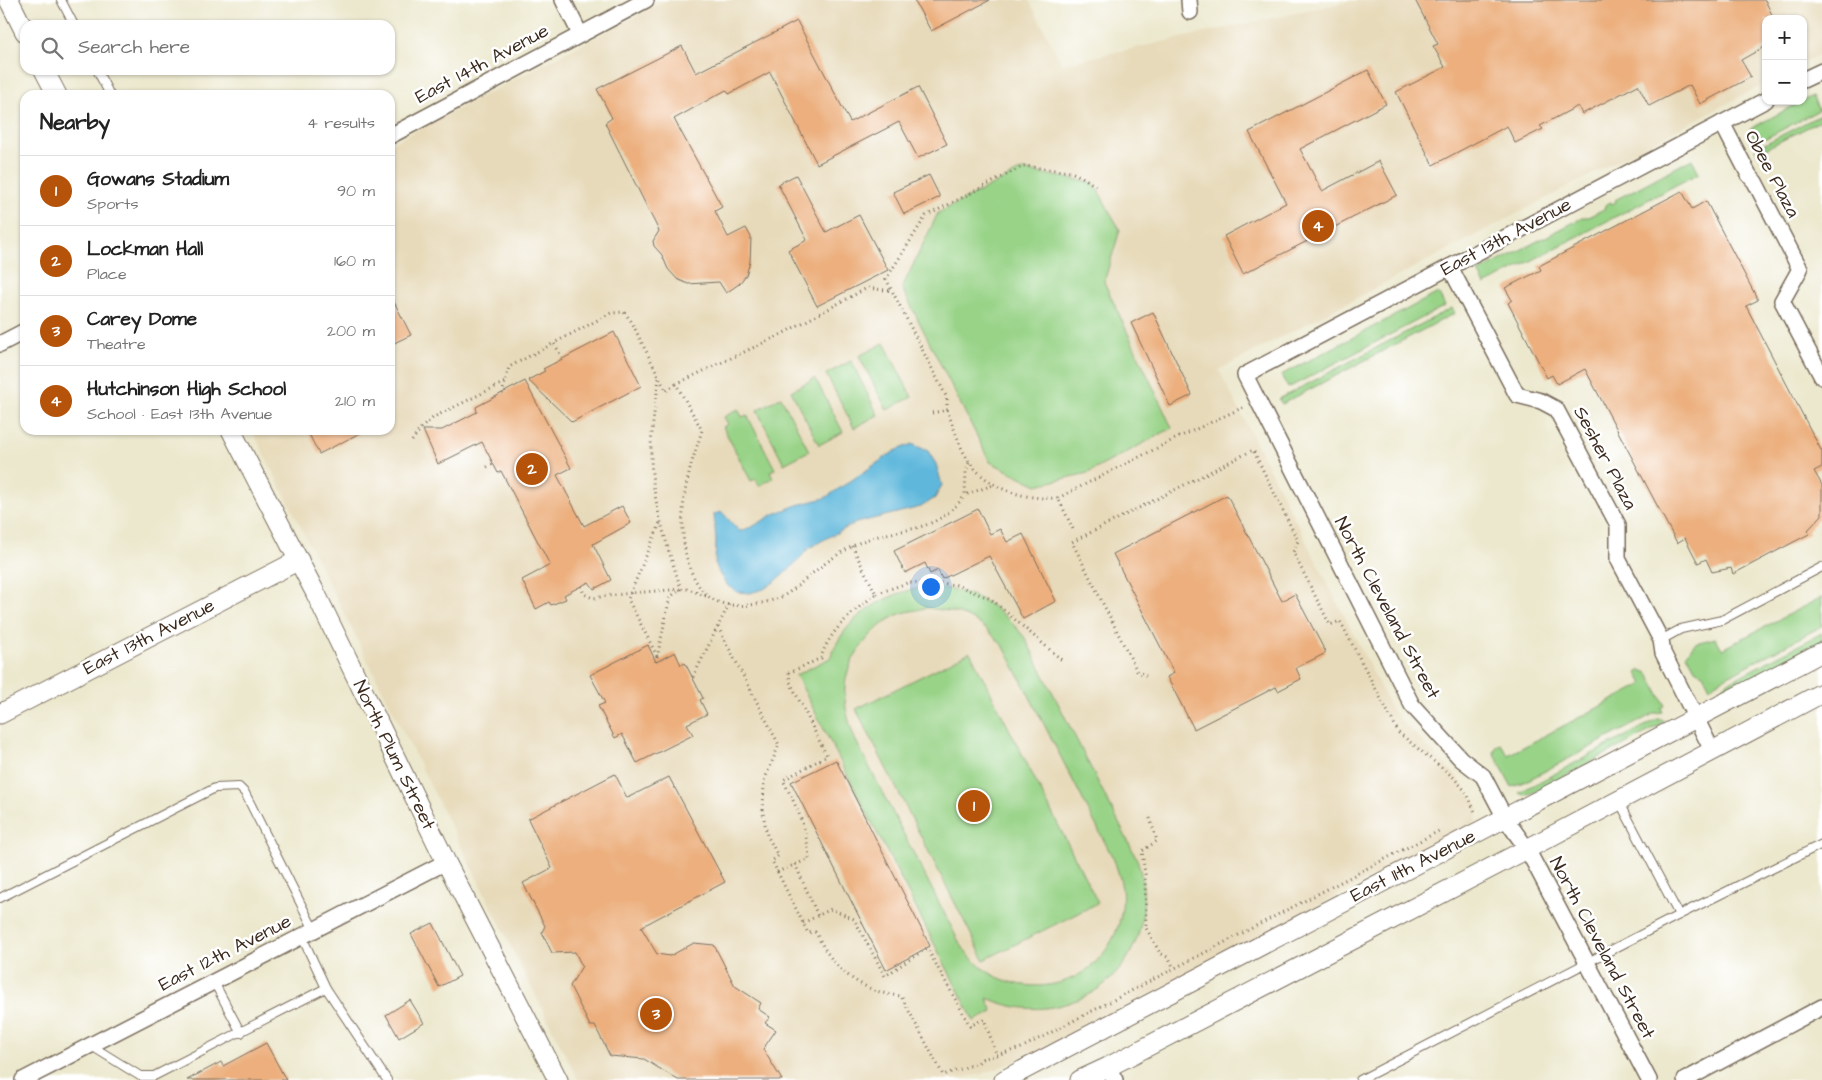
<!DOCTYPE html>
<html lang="en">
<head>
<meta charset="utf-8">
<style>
	body { margin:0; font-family:"Architects Daughter",sans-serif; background:#f2f2f2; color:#222 }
	.controls { position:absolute; right:15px; top:15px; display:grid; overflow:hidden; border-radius:10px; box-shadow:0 1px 4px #0004 }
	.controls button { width:45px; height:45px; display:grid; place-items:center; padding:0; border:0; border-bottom:1px solid #e0e0e0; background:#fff; color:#222; font:25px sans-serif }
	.you { position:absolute; left:930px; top:586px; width:18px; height:18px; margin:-12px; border:4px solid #fff; border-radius:50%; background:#1a73e8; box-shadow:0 0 0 8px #1a73e833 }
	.badge { display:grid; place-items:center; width:32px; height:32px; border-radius:50%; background:#b45309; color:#fff; font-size:16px; font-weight:700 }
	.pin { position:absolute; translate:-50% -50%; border:2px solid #fff; box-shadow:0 1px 5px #0006 }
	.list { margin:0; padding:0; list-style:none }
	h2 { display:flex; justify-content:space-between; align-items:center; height:65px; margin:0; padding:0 20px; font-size:21px }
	h2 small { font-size:16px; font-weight:400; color:#767676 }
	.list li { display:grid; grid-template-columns:32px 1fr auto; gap:15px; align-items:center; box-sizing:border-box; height:70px; padding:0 20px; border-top:1px solid #e0e0e0 }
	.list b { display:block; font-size:19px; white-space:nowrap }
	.list p { margin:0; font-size:16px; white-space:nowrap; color:#767676 }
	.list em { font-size:16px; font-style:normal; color:#767676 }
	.icon { flex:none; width:28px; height:28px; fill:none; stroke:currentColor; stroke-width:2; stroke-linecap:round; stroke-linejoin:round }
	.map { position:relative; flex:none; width:1822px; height:1080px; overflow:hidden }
	.search { position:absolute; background:#fff; box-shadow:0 1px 4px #0004; left:20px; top:20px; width:375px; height:55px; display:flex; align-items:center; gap:12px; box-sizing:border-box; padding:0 18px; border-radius:15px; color:#767676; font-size:19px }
	.panel { position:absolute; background:#fff; box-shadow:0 1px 4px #0004; left:20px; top:90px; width:375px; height:345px; border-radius:15px }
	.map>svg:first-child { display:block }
</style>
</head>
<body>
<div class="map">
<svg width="1822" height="1080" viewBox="0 0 1822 1080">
	<rect width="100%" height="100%" fill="#fff"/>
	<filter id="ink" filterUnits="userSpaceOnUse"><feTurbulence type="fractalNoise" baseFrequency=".02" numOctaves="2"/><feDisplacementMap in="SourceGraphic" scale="10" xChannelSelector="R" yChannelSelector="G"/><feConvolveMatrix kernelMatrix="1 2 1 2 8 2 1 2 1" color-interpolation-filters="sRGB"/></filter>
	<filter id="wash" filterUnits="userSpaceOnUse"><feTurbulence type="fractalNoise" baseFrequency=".0096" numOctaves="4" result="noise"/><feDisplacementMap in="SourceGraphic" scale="20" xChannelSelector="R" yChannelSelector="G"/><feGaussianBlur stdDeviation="1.12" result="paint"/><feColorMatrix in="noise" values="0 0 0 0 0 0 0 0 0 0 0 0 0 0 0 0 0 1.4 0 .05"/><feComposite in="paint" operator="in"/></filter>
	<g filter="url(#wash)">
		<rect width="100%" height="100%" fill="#ece8ce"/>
		<path fill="#e7daba" d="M667,0H1029L1062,64L1355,0H1822V53L1803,63V19H1766V83L1219,370L1393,712L1458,778L1476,803L1479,809L1476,821L1472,825L1034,1055L982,1074L953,1080H578L252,430H390V144Z"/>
		<g fill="#98d387" stroke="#6a7e52" fill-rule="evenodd">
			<path d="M1812,96L1819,110L1757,143L1750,129Z"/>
			<path d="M1822,114V120L1757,153L1755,149Z"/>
			<path d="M1692,159L1699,173L1485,285L1478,272L1584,217H1588L1604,209L1605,205L1611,202L1612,204L1616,202L1615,200Z"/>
			<path d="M1022,170L1094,183L1120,230L1104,282L1172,428L1088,473L1037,485L990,462L902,288L938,213Z"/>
			<path d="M1438,293L1445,306L1288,388L1281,375Z"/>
			<path d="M1452,308L1455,313L1282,404L1279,399Z"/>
			<path d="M884,343L912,397L887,410L859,356Z"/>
			<path d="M851,361L878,415L854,428L826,374Z"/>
			<path d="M815,378L843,432L819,445L791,391Z"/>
			<path d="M781,397L809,451L784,464L757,410Z"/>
			<path d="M738,409L742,417L747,415L775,469L770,471L773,478L759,486L756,479L751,481L723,427L728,424L724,417Z"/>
			<path d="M919,588C965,585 997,602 1025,638L1137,859C1156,917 1133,980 1074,1001C1058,1007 1041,1010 1025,1008C1012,1007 999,1003 987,998L993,1012L974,1021L796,675L830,658C845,618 878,597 919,588ZM926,608C964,612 978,618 1004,647L1114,860C1117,869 1121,879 1122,889C1124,903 1121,921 1115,934C1085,1002 992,1003 957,938L855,739C840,700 839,671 868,638C877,628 889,617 903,613C910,611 918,610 926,608Z"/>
			<path d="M1822,597V626L1715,683L1710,688L1703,674L1695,669L1687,654L1695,643L1716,638L1722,649Z"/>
			<path d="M1822,633V641L1728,691L1722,693H1715L1725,684Z"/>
			<path d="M970,652L1098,903L984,960L856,709Z"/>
			<path d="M1641,670L1648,673L1665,706L1661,708L1663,712L1655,713L1530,779L1512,787L1494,753L1496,746L1501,744L1508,755L1643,684L1637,673Z"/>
			<path d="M1658,719H1662L1664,721L1659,726L1533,793L1524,795L1519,793L1524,790Z"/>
		</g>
		<path fill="#5eb8dc" stroke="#4c717d" d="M912,444L928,451L936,464L942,485L935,498L921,507L856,523L827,538L809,548L793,566L777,580L764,589L750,593L737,592L728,586L720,575L715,564L716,542L714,514L722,512L739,531L752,527L774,514L797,505L825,498L895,451Z"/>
		<g id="blocks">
			<g fill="#ecaf7d">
				<path d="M914,0H990L931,31Z"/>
				<path d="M1415,0H1765L1774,19H1766V46L1741,60L1751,77L1700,104L1690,85L1649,106L1638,85L1582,114L1578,106L1540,126L1543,129L1515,143L1507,126L1433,165L1396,92L1445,67L1433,46L1438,44Z"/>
				<path d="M797,21L850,122L918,87L947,144L918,158L899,122L817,164L770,72L729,94L726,90L674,119L722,207L715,211L728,237L746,228L751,237L750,262L746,275L739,284L726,293L719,282L688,284L677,279L668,269L662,255L654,246L653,241L659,231L605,123L612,118L597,89L682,46L696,73Z"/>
				<path d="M1368,70L1386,104L1300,149L1322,191L1379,161L1397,195L1243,274L1224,236L1286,203L1249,132Z"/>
				<path d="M796,175L826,232L859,215L888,270L817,306L788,250L807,240L778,184Z"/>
				<path d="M929,175L940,197L904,214L893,192Z"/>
				<path d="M1682,191L1692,209L1706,201L1758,300L1746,306L1822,452V467L1814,471L1822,485V515L1808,530L1809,534L1733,574L1731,568L1712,572L1706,559L1698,563L1685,538L1677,543L1585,369L1557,384L1552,375L1547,378L1508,303L1512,300L1505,288L1541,270L1539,266Z"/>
				<path d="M390,294L411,335L390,345Z"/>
				<path d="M1153,312L1192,395L1170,406L1131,323Z"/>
				<path d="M614,332L641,386L572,422L528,380L545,371L543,369Z"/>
				<path d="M525,381L571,468L557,475L584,526L622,506L631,523L593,544L611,580L594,589L589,582L564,595L566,599L551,605L549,602L536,609L522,580L550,565L501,471L498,473L482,442L438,464L423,430H442L477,412L476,407Z"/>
				<path d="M307,430H366L319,454Z"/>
				<path d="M1227,495L1282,601L1295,594L1326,653L1296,668L1301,679L1278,691L1276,687L1194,729L1167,677L1174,673L1113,554Z"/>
				<path d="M978,509L990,534L1000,529L1007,542L1023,534L1056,601L1023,619L989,556L942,579L938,570L930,574L925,563L905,573L894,551Z"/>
				<path d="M648,645L656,662L675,652L681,665L685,663L703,698L700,700L707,714L687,724L693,735L637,763L622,734L615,738L598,706L605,703L590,675Z"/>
				<path d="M836,760L930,946L886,970L791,782Z"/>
				<path d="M615,774L627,798L669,777L725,882L641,927L657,954L670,956L694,943L714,945L735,986L761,1003L758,1009L770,1017L765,1023L776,1030L763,1049L782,1080H678L644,1059L610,1056L595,1026H590L570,986L582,966L575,952L552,953L542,932L545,926L523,883L552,868L528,819Z"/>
				<path d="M433,923L460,976L439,987L411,934Z"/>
				<path d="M410,1000L424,1023L399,1038L386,1015Z"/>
				<path d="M266,1043L286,1080H187L221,1062L223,1066Z"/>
			</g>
		</g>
	</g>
	<g filter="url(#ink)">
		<use href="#blocks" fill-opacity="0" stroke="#796c5c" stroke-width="1"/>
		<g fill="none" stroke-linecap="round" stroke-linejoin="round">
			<g stroke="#796c5c" stroke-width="10">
				<g id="service">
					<path d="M61,0L74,25"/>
					<path d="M97,70L110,95"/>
					<path d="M1661,640L1681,629L1722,620L1822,567"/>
					<path d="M1619,801L1679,915"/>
					<path d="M0,898L215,788L239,787L245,793L314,930"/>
					<path d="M302,937L326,988L387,1080"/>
					<path d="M214,982L241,1033"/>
					<path d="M90,1045L140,1076H154L326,988"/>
					<path d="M1360,1080L1679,915L1822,844"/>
				</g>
			</g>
			<g stroke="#796c5c" stroke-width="18">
				<g id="minor">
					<path d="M563,0L580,34"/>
					<path d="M1189,0L1190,12"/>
					<path d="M1803,80L1822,71"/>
					<path d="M1722,123L1749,175L1755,182L1800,269L1782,301L1822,377"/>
					<path d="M390,136L646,0"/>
					<path d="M1450,267L1517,395L1541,401L1556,409L1618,525V559L1661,640L1663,653L1712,750"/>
					<path d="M0,344L25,331"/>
					<path d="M1108,1067L1115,1080"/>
					<path d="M23,1080L446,862"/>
					<path d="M1649,1080L1527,849L1505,818L1483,776L1461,759L1412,705L1245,375L1766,100"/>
					<path d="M1685,1080L1822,1007"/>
				</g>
			</g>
			<g stroke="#796c5c" stroke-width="21">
				<g id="tertiary">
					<path d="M9,0L25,32"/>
					<path d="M44,70L57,95"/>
					<path d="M231,430L315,592L446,862L558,1080"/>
					<path d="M0,714L299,560"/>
					<path d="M1004,1080L1822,652"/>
					<path d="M1080,1080L1108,1067L1527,849L1822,693"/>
				</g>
			</g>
			<g stroke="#796c5c" stroke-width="3" stroke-dasharray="1 4" stroke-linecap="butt">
				<path d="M562,358L554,343L611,313L624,312L631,321L666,391L676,384L702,430C698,445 692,459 689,474C679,509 678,570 708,596C724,610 755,606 773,600C789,596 801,582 814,572C825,563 838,554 851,547C892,523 931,541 965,495"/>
				<path d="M659,378C656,401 652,424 651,447C650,494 665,539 679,583L682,589C694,588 697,595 707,596"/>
				<path d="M676,384L780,335L867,288L893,291"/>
				<path d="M502,394L509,367L554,343"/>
				<path d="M947,410V398L886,279L926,216L1024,166L1071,172L1082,177L1097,187"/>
				<path d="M932,413L947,410C952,422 956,435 961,447C978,486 1018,500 1058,498L1073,529"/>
				<path d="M412,441L421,428L434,417L505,382"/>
				<path d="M969,463L966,472L965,495L993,485"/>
				<path d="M487,467L493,464"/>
				<path d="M1058,498L1175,439L1246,406"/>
				<path d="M852,546L876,594L907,583L933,582L956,585L991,599L1063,661"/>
				<path d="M581,586L584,594L593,598L631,593L682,589"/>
				<path d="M718,627L779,745L764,781L763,813L767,835L778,856L772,861L808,933L815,932C820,939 823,948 829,955C845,979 873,994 901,996L943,1075L978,1063L982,1059L1021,1048L1439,831"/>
				<path d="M657,656L628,599L660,523"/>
				<path d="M656,662L670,597L681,589"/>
				<path d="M1146,676L1137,671L1072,542L1253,450L1298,541L1293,552L1330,625L1340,621L1399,733L1453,777L1467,793L1475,812"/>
				<path d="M693,677L729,604"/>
				<path d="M1150,818L1157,841L1142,851L1145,874L1146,928L1160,953L1169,958L1174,968"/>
				<path d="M795,864L818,916"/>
				<path d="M777,872L809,859C807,827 797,808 783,780L827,756L790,682L789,673L821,658C829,630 854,611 876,594"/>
				<path d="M803,923L831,909L854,919L885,976L927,948L970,1026L984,1019L997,1056"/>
			</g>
			<use href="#service" stroke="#fff" stroke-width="8"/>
			<use href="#minor" stroke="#fff" stroke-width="15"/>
			<use href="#tertiary" stroke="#fff" stroke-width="19"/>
		</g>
	</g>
	<g text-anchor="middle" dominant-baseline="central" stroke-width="5" stroke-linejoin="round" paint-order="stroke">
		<g font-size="19" fill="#3b2a1e" stroke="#fff">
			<text transform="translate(482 64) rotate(-28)">East 14th Avenue</text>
			<text transform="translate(1772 174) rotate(62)">Obee Plaza</text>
			<text transform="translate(1506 237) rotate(-28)">East 13th Avenue</text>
			<text transform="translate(1605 458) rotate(62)">Sesher Plaza</text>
			<text transform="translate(1387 608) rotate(62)">North Cleveland Street</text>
			<text transform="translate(149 637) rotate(-27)">East 13th Avenue</text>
			<text transform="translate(394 755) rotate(64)">North Plum Street</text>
			<text transform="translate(1413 866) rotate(-27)">East 11th Avenue</text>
			<text transform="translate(1602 948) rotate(62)">North Cleveland Street</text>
			<text transform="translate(225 953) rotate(-27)">East 12th Avenue</text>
		</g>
	</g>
</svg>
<div class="controls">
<button>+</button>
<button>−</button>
</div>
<div class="you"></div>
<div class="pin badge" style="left:974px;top:806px">1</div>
<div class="pin badge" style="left:532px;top:469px">2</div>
<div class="pin badge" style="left:656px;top:1014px">3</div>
<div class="pin badge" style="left:1318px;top:226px">4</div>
<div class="search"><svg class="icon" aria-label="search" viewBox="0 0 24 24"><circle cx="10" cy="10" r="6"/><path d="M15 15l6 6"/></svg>Search here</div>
<section class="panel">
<h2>Nearby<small>4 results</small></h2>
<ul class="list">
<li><span class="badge">1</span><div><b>Gowans Stadium</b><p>Sports</p></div><em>90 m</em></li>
<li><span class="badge">2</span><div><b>Lockman Hall</b><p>Place</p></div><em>160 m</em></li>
<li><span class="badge">3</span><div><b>Carey Dome</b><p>Theatre</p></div><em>200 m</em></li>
<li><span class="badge">4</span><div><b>Hutchinson High School</b><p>School · East 13th Avenue</p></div><em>210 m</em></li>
</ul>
</section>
</div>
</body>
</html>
